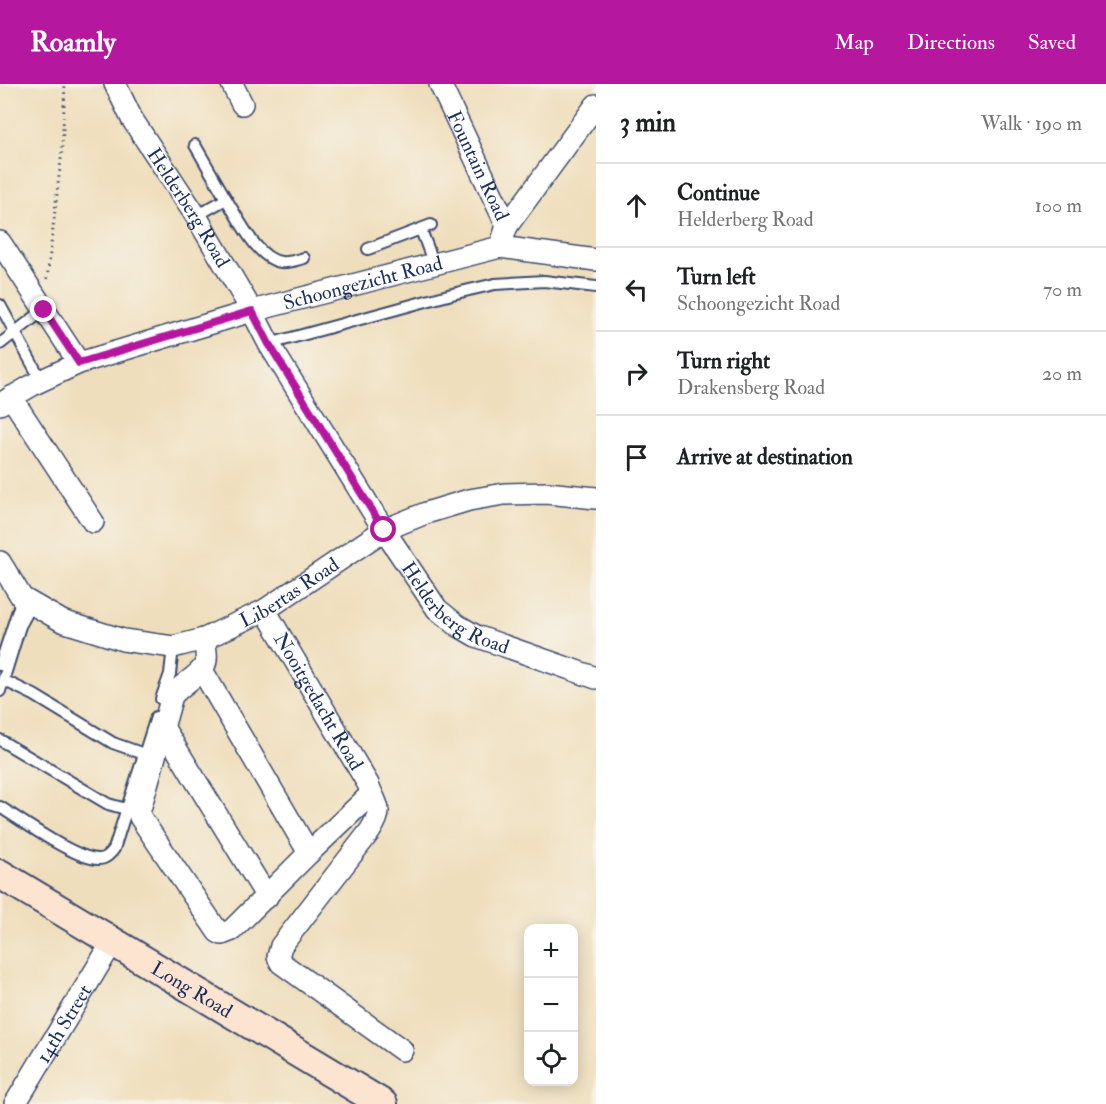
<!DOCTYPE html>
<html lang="en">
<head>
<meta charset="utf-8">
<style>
	body { margin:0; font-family:"IM FELL Double Pica",serif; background:#f2f2f2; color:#202124 }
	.controls { position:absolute; right:18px; bottom:18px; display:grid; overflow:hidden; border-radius:12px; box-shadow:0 3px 15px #0003 }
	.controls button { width:54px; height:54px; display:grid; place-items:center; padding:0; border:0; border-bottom:2px solid #e0e0e0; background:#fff; color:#202124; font:30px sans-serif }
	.stop { position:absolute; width:18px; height:18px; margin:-14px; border:4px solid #b5179e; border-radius:50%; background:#fff }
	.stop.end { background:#b5179e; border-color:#fff; box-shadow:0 2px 6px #0008 }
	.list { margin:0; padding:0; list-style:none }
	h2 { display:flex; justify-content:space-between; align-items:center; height:78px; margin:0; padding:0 24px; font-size:26px }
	h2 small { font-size:20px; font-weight:400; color:#757577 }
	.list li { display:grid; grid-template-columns:39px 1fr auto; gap:18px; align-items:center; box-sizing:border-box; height:84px; padding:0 24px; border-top:2px solid #e0e0e0 }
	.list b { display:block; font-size:22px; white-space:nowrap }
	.list p { margin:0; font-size:20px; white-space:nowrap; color:#757577 }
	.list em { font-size:20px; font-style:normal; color:#757577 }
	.icon { flex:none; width:33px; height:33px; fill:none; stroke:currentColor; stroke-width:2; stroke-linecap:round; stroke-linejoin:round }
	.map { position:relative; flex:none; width:596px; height:1020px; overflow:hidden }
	header { display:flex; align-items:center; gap:36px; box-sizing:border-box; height:84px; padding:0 30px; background:#b5179e; color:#fff }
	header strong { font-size:28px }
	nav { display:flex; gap:33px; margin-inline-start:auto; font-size:21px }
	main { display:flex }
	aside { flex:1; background:#fff }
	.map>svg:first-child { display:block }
</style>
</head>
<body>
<header>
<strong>Roamly</strong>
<nav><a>Map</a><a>Directions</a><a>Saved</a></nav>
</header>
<main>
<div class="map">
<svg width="596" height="1020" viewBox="0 0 596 1020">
	<rect width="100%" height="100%" fill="#f7f3e8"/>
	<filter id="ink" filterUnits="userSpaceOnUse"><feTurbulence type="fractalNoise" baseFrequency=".0167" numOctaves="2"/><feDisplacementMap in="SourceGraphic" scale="12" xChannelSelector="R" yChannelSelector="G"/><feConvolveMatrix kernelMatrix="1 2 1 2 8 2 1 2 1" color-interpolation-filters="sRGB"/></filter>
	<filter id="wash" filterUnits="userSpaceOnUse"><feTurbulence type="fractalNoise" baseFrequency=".008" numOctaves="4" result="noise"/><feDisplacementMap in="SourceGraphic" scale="24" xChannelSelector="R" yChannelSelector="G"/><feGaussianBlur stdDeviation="1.35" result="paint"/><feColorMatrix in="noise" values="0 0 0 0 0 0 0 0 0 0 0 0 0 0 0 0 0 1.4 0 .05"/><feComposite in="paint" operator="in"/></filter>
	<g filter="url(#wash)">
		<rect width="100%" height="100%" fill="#efdebc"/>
	</g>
	<g filter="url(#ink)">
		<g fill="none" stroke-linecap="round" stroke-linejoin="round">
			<g stroke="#3b496c" stroke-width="14">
				<g id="service">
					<path d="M195,61L226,115L196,132"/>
					<path d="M226,115C239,135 257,175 281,178C288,179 297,176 304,174"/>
					<path d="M421,146L434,180"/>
					<path d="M368,165L431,141"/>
					<path d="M0,221L41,296"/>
					<path d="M0,260L44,226"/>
					<path d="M269,260L452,210L495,200L544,197L596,203"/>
					<path d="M0,581L22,514"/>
					<path d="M3,596L34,611L113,659L144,670"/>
					<path d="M0,607L20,542L32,520"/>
					<path d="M161,615L170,590L173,563"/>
					<path d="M0,656L108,720L126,725"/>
					<path d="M0,723C21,736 76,776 99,775C106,775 110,770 114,765L156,633"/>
				</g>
			</g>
			<g stroke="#3b496c" stroke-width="24">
				<g id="minor">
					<path id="s1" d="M115,0L132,35L196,132L252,227L269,260L384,446L437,525L457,541L476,552L596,594"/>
					<path d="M232,0L242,20"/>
					<path id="s2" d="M440,0L507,142L500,163"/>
					<path d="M507,142L596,21"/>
					<path d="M0,158L79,279"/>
					<path d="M11,313L93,438"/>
					<path id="s3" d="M0,320L36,299L79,279L252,227L500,163L596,176"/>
					<path id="s4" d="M0,478L22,514L62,537L123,556L173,563L204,555L265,526L384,446L426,429L469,416L504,410L547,409L596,414"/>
					<path id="s5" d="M265,526L368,700C376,723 385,723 370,747L281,862L278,873L281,879L402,966"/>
					<path d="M204,555C205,562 208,574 205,580C201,591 180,601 172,612L139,729L140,733L218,848L222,850L232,846L309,769L371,710"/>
					<path d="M202,586L309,769"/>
					<path d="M163,643L267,813"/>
					<path id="s6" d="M15,1020L112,859"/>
				</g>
			</g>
			<g stroke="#3b496c" stroke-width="32">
				<g id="secondary">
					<path id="s7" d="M0,790L383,1020"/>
				</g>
			</g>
			<path stroke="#3b496c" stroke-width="3" stroke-dasharray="1.5 4.5" stroke-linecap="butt" d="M47,195L62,67L65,0"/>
			<use href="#service" stroke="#fff" stroke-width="10"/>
			<use href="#minor" stroke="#fff" stroke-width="21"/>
			<use href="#secondary" stroke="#fde4d0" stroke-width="28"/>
		</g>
	</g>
	<g fill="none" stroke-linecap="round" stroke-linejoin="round" filter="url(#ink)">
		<path stroke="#b5179e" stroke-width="8" d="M44,226L79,279L252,227L269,260L384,446"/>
	</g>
	<g text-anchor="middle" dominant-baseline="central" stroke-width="4.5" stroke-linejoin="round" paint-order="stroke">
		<g font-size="20" fill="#1b2f5e" stroke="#f7f3e8">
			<text stroke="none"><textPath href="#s2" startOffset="90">Fountain Road</textPath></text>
			<text stroke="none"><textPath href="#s1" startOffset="144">Helderberg Road</textPath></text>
			<text stroke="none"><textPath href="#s3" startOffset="384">Schoongezicht Road</textPath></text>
			<text stroke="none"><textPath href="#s4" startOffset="332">Libertas Road</textPath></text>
			<text stroke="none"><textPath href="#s1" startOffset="630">Helderberg Road</textPath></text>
			<text stroke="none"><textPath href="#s5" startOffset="106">Nooitgedacht Road</textPath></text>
			<text stroke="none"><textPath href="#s7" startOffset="224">Long Road</textPath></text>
			<text stroke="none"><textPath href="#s6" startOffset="94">14th Street</textPath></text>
		</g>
	</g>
</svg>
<div class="controls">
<button>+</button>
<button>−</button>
<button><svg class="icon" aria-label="locate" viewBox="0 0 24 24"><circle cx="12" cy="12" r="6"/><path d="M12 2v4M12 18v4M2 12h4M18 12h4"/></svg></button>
</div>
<div class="stop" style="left:384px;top:446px"></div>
<div class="stop end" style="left:44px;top:226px"></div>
</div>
<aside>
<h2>3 min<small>Walk · 190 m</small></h2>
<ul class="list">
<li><svg class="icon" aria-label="ahead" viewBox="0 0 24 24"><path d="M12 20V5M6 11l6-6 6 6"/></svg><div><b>Continue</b><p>Helderberg Road</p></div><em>100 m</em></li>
<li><svg class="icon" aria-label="left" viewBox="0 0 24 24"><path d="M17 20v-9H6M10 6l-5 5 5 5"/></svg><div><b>Turn left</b><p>Schoongezicht Road</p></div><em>70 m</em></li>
<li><svg class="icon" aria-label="right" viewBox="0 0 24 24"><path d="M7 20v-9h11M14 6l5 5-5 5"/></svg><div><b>Turn right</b><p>Drakensberg Road</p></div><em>20 m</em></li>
<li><svg class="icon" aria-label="arrive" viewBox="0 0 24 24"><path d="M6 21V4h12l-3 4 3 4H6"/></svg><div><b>Arrive at destination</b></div></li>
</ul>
</aside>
</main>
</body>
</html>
